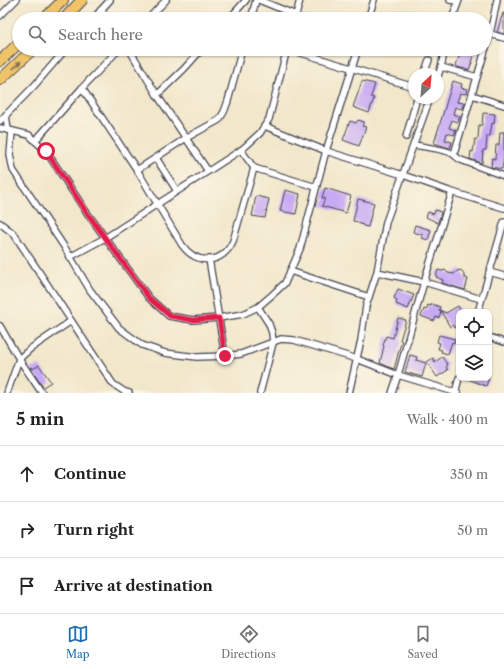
<!DOCTYPE html>
<html lang="en">
<head>
<meta charset="utf-8">
<style>
	body { margin:0; font-family:"Libre Caslon Text",serif; background:#f6f6f6; color:#222 }
	.controls { position:absolute; right:12px; bottom:12px; display:grid; overflow:hidden; border-radius:8px; box-shadow:0 1px 3px #0004 }
	.controls button { width:36px; height:36px; display:grid; place-items:center; padding:0; border:0; border-bottom:1px solid #e0e0e0; background:#fff; color:#222; font:20px sans-serif }
	.compass { position:absolute; left:408px; top:68px; width:36px; height:36px; border-radius:50%; background:#fff; box-shadow:0 1px 3px #0004; rotate:26deg }
	.stop { position:absolute; width:12px; height:12px; margin:-9px; border:3px solid #e11d48; border-radius:50%; background:#fff }
	.stop.end { background:#e11d48; border-color:#fff; box-shadow:0 1px 4px #0008 }
	.list { margin:0; padding:0; list-style:none }
	h2 { display:flex; justify-content:space-between; align-items:center; height:52px; margin:0; padding:0 16px; font-size:17px }
	h2 small { font-size:13px; font-weight:400; color:#767676 }
	.list li { display:grid; grid-template-columns:26px 1fr auto; gap:12px; align-items:center; box-sizing:border-box; height:56px; padding:0 16px; border-top:1px solid #e0e0e0 }
	.list b { display:block; font-size:15px; white-space:nowrap }
	.list em { font-size:13px; font-style:normal; color:#767676 }
	.icon { flex:none; width:22px; height:22px; fill:none; stroke:currentColor; stroke-width:2; stroke-linecap:round; stroke-linejoin:round }
	.map { position:relative; flex:none; width:504px; height:393px; overflow:hidden }
	.search { position:absolute; background:#fff; box-shadow:0 1px 3px #0004; left:12px; right:12px; top:12px; height:44px; display:flex; align-items:center; gap:10px; box-sizing:border-box; padding:0 14px; border-radius:22px; color:#767676; font-size:15px }
	.sheet { height:220px; background:#fff }
	nav { display:flex; justify-content:space-around; align-items:center; box-sizing:border-box; height:56px; border-top:1px solid #e0e0e0; background:#fff; font-size:11px; color:#767676 }
	nav a { display:grid; justify-items:center; gap:2px }
	nav .on { color:#1f6fb2 }
	.map>svg:first-child { display:block }
</style>
</head>
<body>
<div class="map">
<svg width="504" height="393" viewBox="0 0 504 393">
	<rect width="100%" height="100%" fill="#fcf5e5"/>
	<filter id="ink" filterUnits="userSpaceOnUse"><feTurbulence type="fractalNoise" baseFrequency=".025" numOctaves="2"/><feDisplacementMap in="SourceGraphic" scale="8" xChannelSelector="R" yChannelSelector="G"/><feConvolveMatrix kernelMatrix="1 2 1 2 8 2 1 2 1" color-interpolation-filters="sRGB"/></filter>
	<filter id="wash" filterUnits="userSpaceOnUse"><feTurbulence type="fractalNoise" baseFrequency=".012" numOctaves="4" result="noise"/><feDisplacementMap in="SourceGraphic" scale="16" xChannelSelector="R" yChannelSelector="G"/><feGaussianBlur stdDeviation="0.9" result="paint"/><feColorMatrix in="noise" values="0 0 0 0 0 0 0 0 0 0 0 0 0 0 0 0 0 1.4 0 .05"/><feComposite in="paint" operator="in"/></filter>
	<g filter="url(#wash)">
		<rect width="100%" height="100%" fill="#f1e7cb"/>
		<g id="blocks">
			<g fill="#c8aaf4">
				<path d="M503,13H504V34L497,32Z"/>
				<path d="M462,49H476L471,62H472L469,70L457,67V66L456,65Z"/>
				<path d="M362,81L375,84L371,97L374,98L369,113L353,107L358,93Z"/>
				<path d="M453,81L462,84L461,88L467,89L466,94L460,93L457,102L464,103L462,109L455,107L453,114L460,116L458,122L452,120L449,128L456,130L454,135L447,133L445,140L452,142L450,148L434,143Z"/>
				<path d="M483,113L495,114L494,124L492,123L490,136H487L486,150H483L482,163L470,159L471,151L473,152L475,139H478L479,125H482Z"/>
				<path d="M358,120L364,122L362,126L366,127L359,146L343,140L350,121L356,123Z"/>
				<path d="M500,132H504V156L502,169L491,167L492,158L495,159L496,145H499Z"/>
				<path d="M325,188L351,196L346,213L322,206L325,198H322Z"/>
				<path d="M285,190L300,194L296,214L280,211Z"/>
				<path d="M256,196L269,199L265,218L252,216Z"/>
				<path d="M358,199L374,203L368,227L363,226V225L358,223V222L353,221Z"/>
				<path d="M435,210L441,212L438,223L426,217L428,212L434,214Z"/>
				<path d="M415,225L431,230L428,240L422,238L423,235L413,232Z"/>
				<path d="M438,270L442,271L445,270L448,273L454,274L457,271L460,270L462,271L464,275V277L468,279L465,290L442,283L443,280L436,277Z"/>
				<path d="M398,289L414,295L408,309L396,304L397,300L394,298Z"/>
				<path d="M432,304L440,307L439,310L446,313L458,306L461,312H459V326L455,328L453,325L450,327L441,311L439,318L436,317L434,321L421,316L424,309L426,310L428,305L431,306Z"/>
				<path d="M398,318L406,320L400,340L402,341L399,350L394,369L380,363L384,346L383,345L386,336L393,338Z"/>
				<path d="M439,335L455,339L454,343L452,342L448,354L441,352L442,350L438,349L440,343L437,342Z"/>
				<path d="M410,355L417,357L416,360L426,363L422,377L405,372Z"/>
				<path d="M442,357L448,365L446,367L448,370L437,377L427,362L433,358L435,362Z"/>
				<path d="M39,365L51,382L43,387L30,368L32,367L33,369Z"/>
				<path d="M465,378H489L486,386Z"/>
			</g>
		</g>
	</g>
	<g filter="url(#ink)">
		<use href="#blocks" fill-opacity="0" stroke="#414051" stroke-width="1"/>
		<g fill="none" stroke-linecap="round" stroke-linejoin="round">
			<g stroke="#414051" stroke-width="8">
				<g id="minor">
					<path d="M259,0L296,15"/>
					<path d="M450,0L458,1"/>
					<path d="M101,10L108,19"/>
					<path d="M0,16L16,0"/>
					<path d="M93,19L110,0"/>
					<path d="M148,19L166,0"/>
					<path d="M229,19L246,0"/>
					<path d="M251,19L256,0"/>
					<path d="M295,19L300,0"/>
					<path d="M368,19L374,0"/>
					<path d="M452,19L459,0"/>
					<path d="M490,34L504,38"/>
					<path d="M129,49L157,95L208,171"/>
					<path d="M288,49L414,87"/>
					<path d="M441,67L477,77"/>
					<path d="M424,74L429,60"/>
					<path d="M438,76L441,67L445,49"/>
					<path d="M82,88L137,170L182,245C197,266 223,264 233,241L254,168"/>
					<path d="M157,95L184,69L202,49"/>
					<path d="M472,95L504,105"/>
					<path d="M6,115L8,130"/>
					<path d="M0,121L34,86L66,49"/>
					<path d="M265,126L326,151L403,175L452,192L504,208"/>
					<path d="M0,128L29,135L46,151L85,210L149,298L169,316L193,320L219,318L243,314L258,307L272,295L285,283L300,249L326,151L358,49"/>
					<path d="M12,131L10,155L13,170L65,248L90,290L119,328L142,345L165,353L197,357L225,356L241,354L281,339L294,340L357,359L398,375L458,393"/>
					<path d="M406,137L417,98"/>
					<path d="M35,141L82,88L119,49"/>
					<path d="M414,145C424,147 446,149 453,154C456,156 458,159 461,160L504,176"/>
					<path d="M241,150L254,168L316,187"/>
					<path d="M454,154L490,34L497,0"/>
					<path d="M156,158L177,191"/>
					<path d="M137,170L186,138L219,120L224,112L228,101L242,49"/>
					<path d="M0,223L14,234L113,384L125,392L129,393"/>
					<path d="M70,257L105,238L241,150L247,145L260,133L269,119L287,49"/>
					<path d="M209,259L225,356"/>
					<path d="M290,271L369,297"/>
					<path d="M377,272L424,282L481,299"/>
					<path d="M489,272L504,276"/>
					<path d="M258,307L269,324L272,333L273,343L260,393"/>
					<path d="M478,312L504,222"/>
					<path d="M0,326L19,359L42,393"/>
					<path d="M489,337L504,342"/>
					<path d="M7,393L19,359L30,349L71,321"/>
					<path d="M349,393L361,340L366,306L377,272L386,222L430,98"/>
					<path d="M392,393L398,375L424,282L452,192"/>
					<path d="M455,393L459,378"/>
				</g>
			</g>
			<g stroke="#414051" stroke-width="12">
				<g id="motorway">
					<path d="M44,19L63,0"/>
					<path d="M64,19L82,0"/>
					<path d="M0,61L19,43"/>
					<path d="M0,80L33,49"/>
				</g>
			</g>
			<use href="#minor" stroke="#fff" stroke-width="5.5"/>
			<use href="#motorway" stroke="#efc469" stroke-width="10"/>
		</g>
		<defs><path id="oneway-solid" d="M-6-.8H1V-3.2L6.5 0L1 3.2V.8H-6Z"/></defs>
		<use fill="#887352" href="#oneway-solid" transform="translate(17 65) rotate(-44)"/>
	</g>
	<g fill="none" stroke-linecap="round" stroke-linejoin="round" filter="url(#ink)">
		<path stroke="#e11d48" stroke-width="5" d="M46,151L85,210L149,298L170,316L192,320L219,318L225,356"/>
	</g>
</svg>
<div class="controls">
<button><svg class="icon" aria-label="locate" viewBox="0 0 24 24"><circle cx="12" cy="12" r="6"/><path d="M12 2v4M12 18v4M2 12h4M18 12h4"/></svg></button>
<button><svg class="icon" aria-label="layers" viewBox="0 0 24 24"><path d="M12 4l9 5-9 5-9-5zM3 14l9 5 9-5"/></svg></button>
</div>
<svg class="compass" viewBox="-18 -18 36 36"><path d="M0-13l5 13h-10z" fill="#e53935"/><path d="M0 13l5-13h-10z" fill="#767676"/></svg>
<div class="stop" style="left:46px;top:151px"></div>
<div class="stop end" style="left:225px;top:356px"></div>
<div class="search"><svg class="icon" aria-label="search" viewBox="0 0 24 24"><circle cx="10" cy="10" r="6"/><path d="M15 15l6 6"/></svg>Search here</div>
</div>
<section class="sheet">
<h2>5 min<small>Walk · 400 m</small></h2>
<ul class="list">
<li><svg class="icon" aria-label="ahead" viewBox="0 0 24 24"><path d="M12 20V5M6 11l6-6 6 6"/></svg><div><b>Continue</b></div><em>350 m</em></li>
<li><svg class="icon" aria-label="right" viewBox="0 0 24 24"><path d="M7 20v-9h11M14 6l5 5-5 5"/></svg><div><b>Turn right</b></div><em>50 m</em></li>
<li><svg class="icon" aria-label="arrive" viewBox="0 0 24 24"><path d="M6 21V4h12l-3 4 3 4H6"/></svg><div><b>Arrive at destination</b></div></li>
</ul>
</section>
<nav>
<a class="on"><svg class="icon" aria-label="map" viewBox="0 0 24 24"><path d="M3 6l6-2 6 2 6-2v14l-6 2-6-2-6 2zM9 4v14M15 6v14"/></svg>Map</a>
<a><svg class="icon" aria-label="directions" viewBox="0 0 24 24"><path d="M12 3l9 9-9 9-9-9zM9 14v-3h6M13 9l2 2-2 2"/></svg>Directions</a>
<a><svg class="icon" aria-label="saved" viewBox="0 0 24 24"><path d="M7 4h10v16l-5-4-5 4z"/></svg>Saved</a>
</nav>
</body>
</html>
